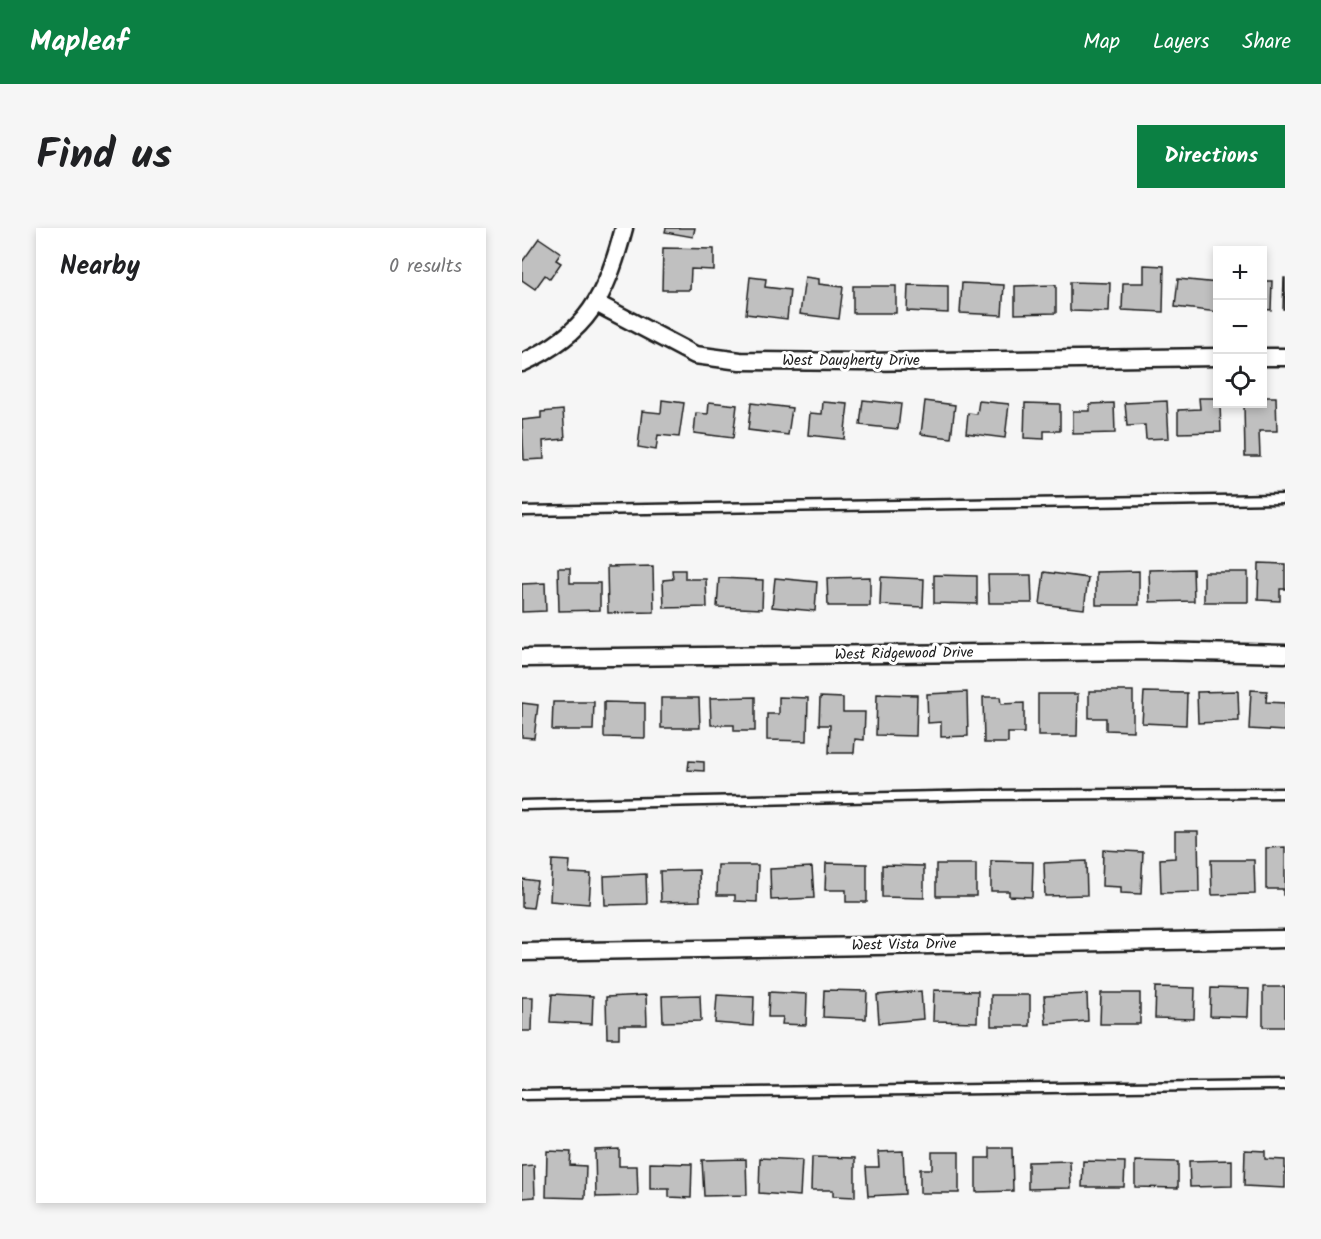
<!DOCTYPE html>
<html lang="en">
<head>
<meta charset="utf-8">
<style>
	body { margin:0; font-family:Kalam,sans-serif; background:#f6f6f6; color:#202124 }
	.controls { position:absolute; right:18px; top:18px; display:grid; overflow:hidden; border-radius:0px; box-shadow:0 3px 9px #0003 }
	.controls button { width:54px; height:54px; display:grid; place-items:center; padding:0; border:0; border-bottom:2px solid #e0e0e0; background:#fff; color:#202124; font:30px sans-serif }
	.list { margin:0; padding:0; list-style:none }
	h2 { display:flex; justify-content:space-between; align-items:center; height:78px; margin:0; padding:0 24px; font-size:26px }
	h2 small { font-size:20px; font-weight:400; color:#757577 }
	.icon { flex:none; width:33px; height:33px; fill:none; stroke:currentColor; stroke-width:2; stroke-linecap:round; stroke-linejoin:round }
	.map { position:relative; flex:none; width:763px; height:975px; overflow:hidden; border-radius:0px }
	header { display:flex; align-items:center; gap:36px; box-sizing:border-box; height:84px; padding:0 30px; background:#0b8043; color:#fff }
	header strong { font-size:28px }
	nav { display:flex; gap:33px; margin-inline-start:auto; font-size:21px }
	.intro { display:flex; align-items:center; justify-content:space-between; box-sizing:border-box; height:144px; padding:0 36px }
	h1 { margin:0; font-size:42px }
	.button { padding:15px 27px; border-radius:0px; background:#0b8043; color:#fff; font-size:21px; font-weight:700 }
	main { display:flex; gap:36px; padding:0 36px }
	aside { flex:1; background:#fff; border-radius:0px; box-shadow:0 3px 9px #0003 }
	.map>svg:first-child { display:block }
</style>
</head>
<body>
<header>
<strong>Mapleaf</strong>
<nav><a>Map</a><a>Layers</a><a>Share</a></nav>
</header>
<div class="intro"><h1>Find us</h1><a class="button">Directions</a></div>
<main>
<aside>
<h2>Nearby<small>0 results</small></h2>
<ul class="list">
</ul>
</aside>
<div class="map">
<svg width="763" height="975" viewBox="0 0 763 975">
	<rect width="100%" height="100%" fill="#f6f6f6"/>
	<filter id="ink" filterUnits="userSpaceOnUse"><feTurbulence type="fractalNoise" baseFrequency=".0167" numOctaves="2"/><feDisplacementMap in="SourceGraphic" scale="12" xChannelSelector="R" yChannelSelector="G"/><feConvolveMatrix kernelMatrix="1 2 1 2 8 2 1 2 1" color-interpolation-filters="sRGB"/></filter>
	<g filter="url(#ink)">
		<g fill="#c0c0c0" stroke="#1c1c1c" stroke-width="1.5">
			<path d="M144,0H173L171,9L143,4Z"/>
			<path d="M17,10L39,25L34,32L39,35L28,51L23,47L13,61L0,52V34Z"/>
			<path d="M141,20L192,21V42L169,41L168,62H140Z"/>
			<path d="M622,37L642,38L641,84L600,82L601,55H622Z"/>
			<path d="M228,49L244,51L243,59L268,62L265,91L224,86Z"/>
			<path d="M283,49L297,51V56L321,59L317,91L278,86Z"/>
			<path d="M762,50H763V81H761Z"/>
			<path d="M656,51L696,55V84L653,79Z"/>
			<path d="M740,53H750L749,82L740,81Z"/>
			<path d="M548,54L588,55L587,84L548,83Z"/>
			<path d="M440,55L482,57L480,87L438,85Z"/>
			<path d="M386,57L426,58V85L385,83Z"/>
			<path d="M534,57V85L493,86V58Z"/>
			<rect x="331" y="58" width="43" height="27"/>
			<path d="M740,169H754L755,203H737L738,228H723L722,176H740Z"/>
			<path d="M677,170H696V176H698L699,204L656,205V182L678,181Z"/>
			<path d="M140,172L162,175L157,209L136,207L134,222L116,219L120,183L139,185Z"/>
			<path d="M341,172L379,176L376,201L338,197Z"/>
			<path d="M403,173L433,177L429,210L399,206Z"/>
			<path d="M457,173L487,176L483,210L444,205L446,185L455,186Z"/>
			<path d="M645,173L647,210L624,211L623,197L605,198L603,175Z"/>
			<path d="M187,174L215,177L211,210L172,205L174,185L186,186Z"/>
			<path d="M301,174L326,176L322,211L286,207L288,185L300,186Z"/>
			<path d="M229,175L270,180L266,207L226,202Z"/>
			<path d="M503,175L538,176V203H522V211L502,210Z"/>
			<path d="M592,175L593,205L551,206V183H568V176Z"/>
			<path d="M41,182L43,211L21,213L22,231L2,232L0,192L19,190V184Z"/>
			<path d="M737,335L763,336V361H758V373L736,372Z"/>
			<path d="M131,338L132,384L86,385L85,339Z"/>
			<path d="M36,340H48V355H78V382L37,383Z"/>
			<path d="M671,341L672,373L628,374L627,342Z"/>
			<path d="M150,342H163V351H184L185,379L142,380L141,352L151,351Z"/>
			<path d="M617,343V377H574V344Z"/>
			<path d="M522,344L566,350L562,381L518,376Z"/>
			<rect x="682" y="344" width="44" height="30"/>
			<path d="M412,347L455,348V376L412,375Z"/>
			<path d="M466,347H509L510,375H467Z"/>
			<path d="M348,349V378H306L305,350Z"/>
			<path d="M359,349L402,351L401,379L358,377Z"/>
			<path d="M197,350L241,352L240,381L195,379Z"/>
			<path d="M253,350L295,354L293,383L250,379Z"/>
			<path d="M23,355L24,383L0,384V356Z"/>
			<path d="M729,462L745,463L744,474L763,475V503L727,501Z"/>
			<path d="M567,463H611V503L584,502V490H567Z"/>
			<path d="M716,463L717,493L676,495L675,464Z"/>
			<path d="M445,464L446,508L419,509V494L406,495L405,466Z"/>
			<path d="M622,464L665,465L664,497L620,495Z"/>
			<path d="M355,466L395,467L394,508L354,507Z"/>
			<path d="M516,466H556L555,508H516Z"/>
			<path d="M233,469V503H212V497H189L188,470Z"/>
			<path d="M257,469L286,470L285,513L245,512V486H257Z"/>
			<path d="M298,469L321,470V484H343L342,512L333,511L332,525H307L308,497H297Z"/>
			<path d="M461,469H478L479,476L502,475V505H486V515H462Z"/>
			<path d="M139,470H177L178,500H139Z"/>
			<path d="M31,474H72L71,502H30Z"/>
			<path d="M82,474L123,475V510L82,509Z"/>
			<path d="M0,475L16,477L12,510L0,509Z"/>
			<path d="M167,533L182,534V543L166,542Z"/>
			<path d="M653,603H676L677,664L639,665L638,631L653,630Z"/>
			<path d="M763,619V667H761V661H744V620Z"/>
			<path d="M581,622L621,624L619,666L599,665V659L580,658Z"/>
			<path d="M30,632L48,633L47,645L69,646L67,676L28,673Z"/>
			<path d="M689,632H732L733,666L690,667Z"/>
			<path d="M469,633L511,634L510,669L487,668V663H469Z"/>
			<path d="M564,633L565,667L523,668L522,635Z"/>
			<path d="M304,635L345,636V674H324V662H303Z"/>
			<rect x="414" y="636" width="40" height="32"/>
			<path d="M196,637H236L235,674L213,673V667H195Z"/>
			<path d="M360,637L402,638V670L360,669Z"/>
			<path d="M290,639L292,670L249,672L248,641Z"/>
			<path d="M177,642L178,673L139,674L138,643Z"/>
			<path d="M124,646L125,676L83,677L82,648Z"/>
			<path d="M0,651L15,653L11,680L0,679Z"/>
			<path d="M634,759L673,760L672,791L633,790Z"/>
			<rect x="741" y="759" width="22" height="40"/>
			<path d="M689,760L727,761L726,789L688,788Z"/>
			<path d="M302,762L345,763L344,791L301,789Z"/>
			<path d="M412,762L456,763L455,794L411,793Z"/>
			<path d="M399,763L401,791L357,795L355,767Z"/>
			<path d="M247,764L285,766L284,797L260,796L261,789H246Z"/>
			<path d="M579,765H618V796H578Z"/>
			<path d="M30,766L71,768L70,796L28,794Z"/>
			<path d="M565,766L566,793L524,796L522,768Z"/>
			<path d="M124,767L125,797H97V810H85L84,769Z"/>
			<path d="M178,767L179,793L141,794L140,768Z"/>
			<path d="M195,767L232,769L231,798L193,795Z"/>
			<rect x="469" y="767" width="39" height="31"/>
			<path d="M0,769H11L10,803H0Z"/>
			<path d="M468,920H490L491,963L454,964V930H468Z"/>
			<path d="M97,921V938H115L116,968L74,969L73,922Z"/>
			<path d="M723,922L743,923V931L763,932V960L722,958Z"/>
			<path d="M25,923L49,924L48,937L64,938L63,970L24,969Z"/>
			<path d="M381,923L383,966L346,968L344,939H357L356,924Z"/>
			<path d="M410,924H437V965H398V941H410Z"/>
			<path d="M290,929L333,930V969L311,968V962H289Z"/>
			<path d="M238,930L280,932L278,968L237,965Z"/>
			<path d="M224,931L225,967L182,968L180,932Z"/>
			<path d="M710,932V958L668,959L667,933Z"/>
			<path d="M548,933L549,960L506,961V934Z"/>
			<path d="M561,933L603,934L602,959H560Z"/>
			<path d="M613,933L656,934V960L613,959Z"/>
			<path d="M128,935L170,936L169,970L147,969V961H128Z"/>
			<path d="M12,937L13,969L0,970V938Z"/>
		</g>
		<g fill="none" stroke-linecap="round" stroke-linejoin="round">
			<g stroke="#1c1c1c" stroke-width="13">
				<g id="lane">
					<path d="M0,283L763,271"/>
					<path d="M0,577L461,567L763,565"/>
					<path d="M0,867L763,857"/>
				</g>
			</g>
			<g stroke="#1c1c1c" stroke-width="21">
				<g id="street">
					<path d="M74,75L173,127L218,133L340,134L696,129"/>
					<path d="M740,129H763"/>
					<path d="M0,135C66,105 84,68 102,0"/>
					<path d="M0,430L627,423L763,426"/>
					<path d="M0,724L763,711"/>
				</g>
			</g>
			<use href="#lane" stroke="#fff" stroke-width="8"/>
			<use href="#street" stroke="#fff" stroke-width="16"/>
		</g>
	</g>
	<g text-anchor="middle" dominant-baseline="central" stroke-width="6" stroke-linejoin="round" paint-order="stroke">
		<g font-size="15" fill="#1c1c1c" stroke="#fff">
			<text x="329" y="133">West Daugherty Drive</text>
			<text transform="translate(382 426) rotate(-1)">West Ridgewood Drive</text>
			<text transform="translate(382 717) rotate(-1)">West Vista Drive</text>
		</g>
	</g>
</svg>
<div class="controls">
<button>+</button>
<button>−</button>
<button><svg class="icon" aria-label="locate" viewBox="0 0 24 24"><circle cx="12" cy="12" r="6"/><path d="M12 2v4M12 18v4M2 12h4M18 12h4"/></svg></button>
</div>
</div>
</main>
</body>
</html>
